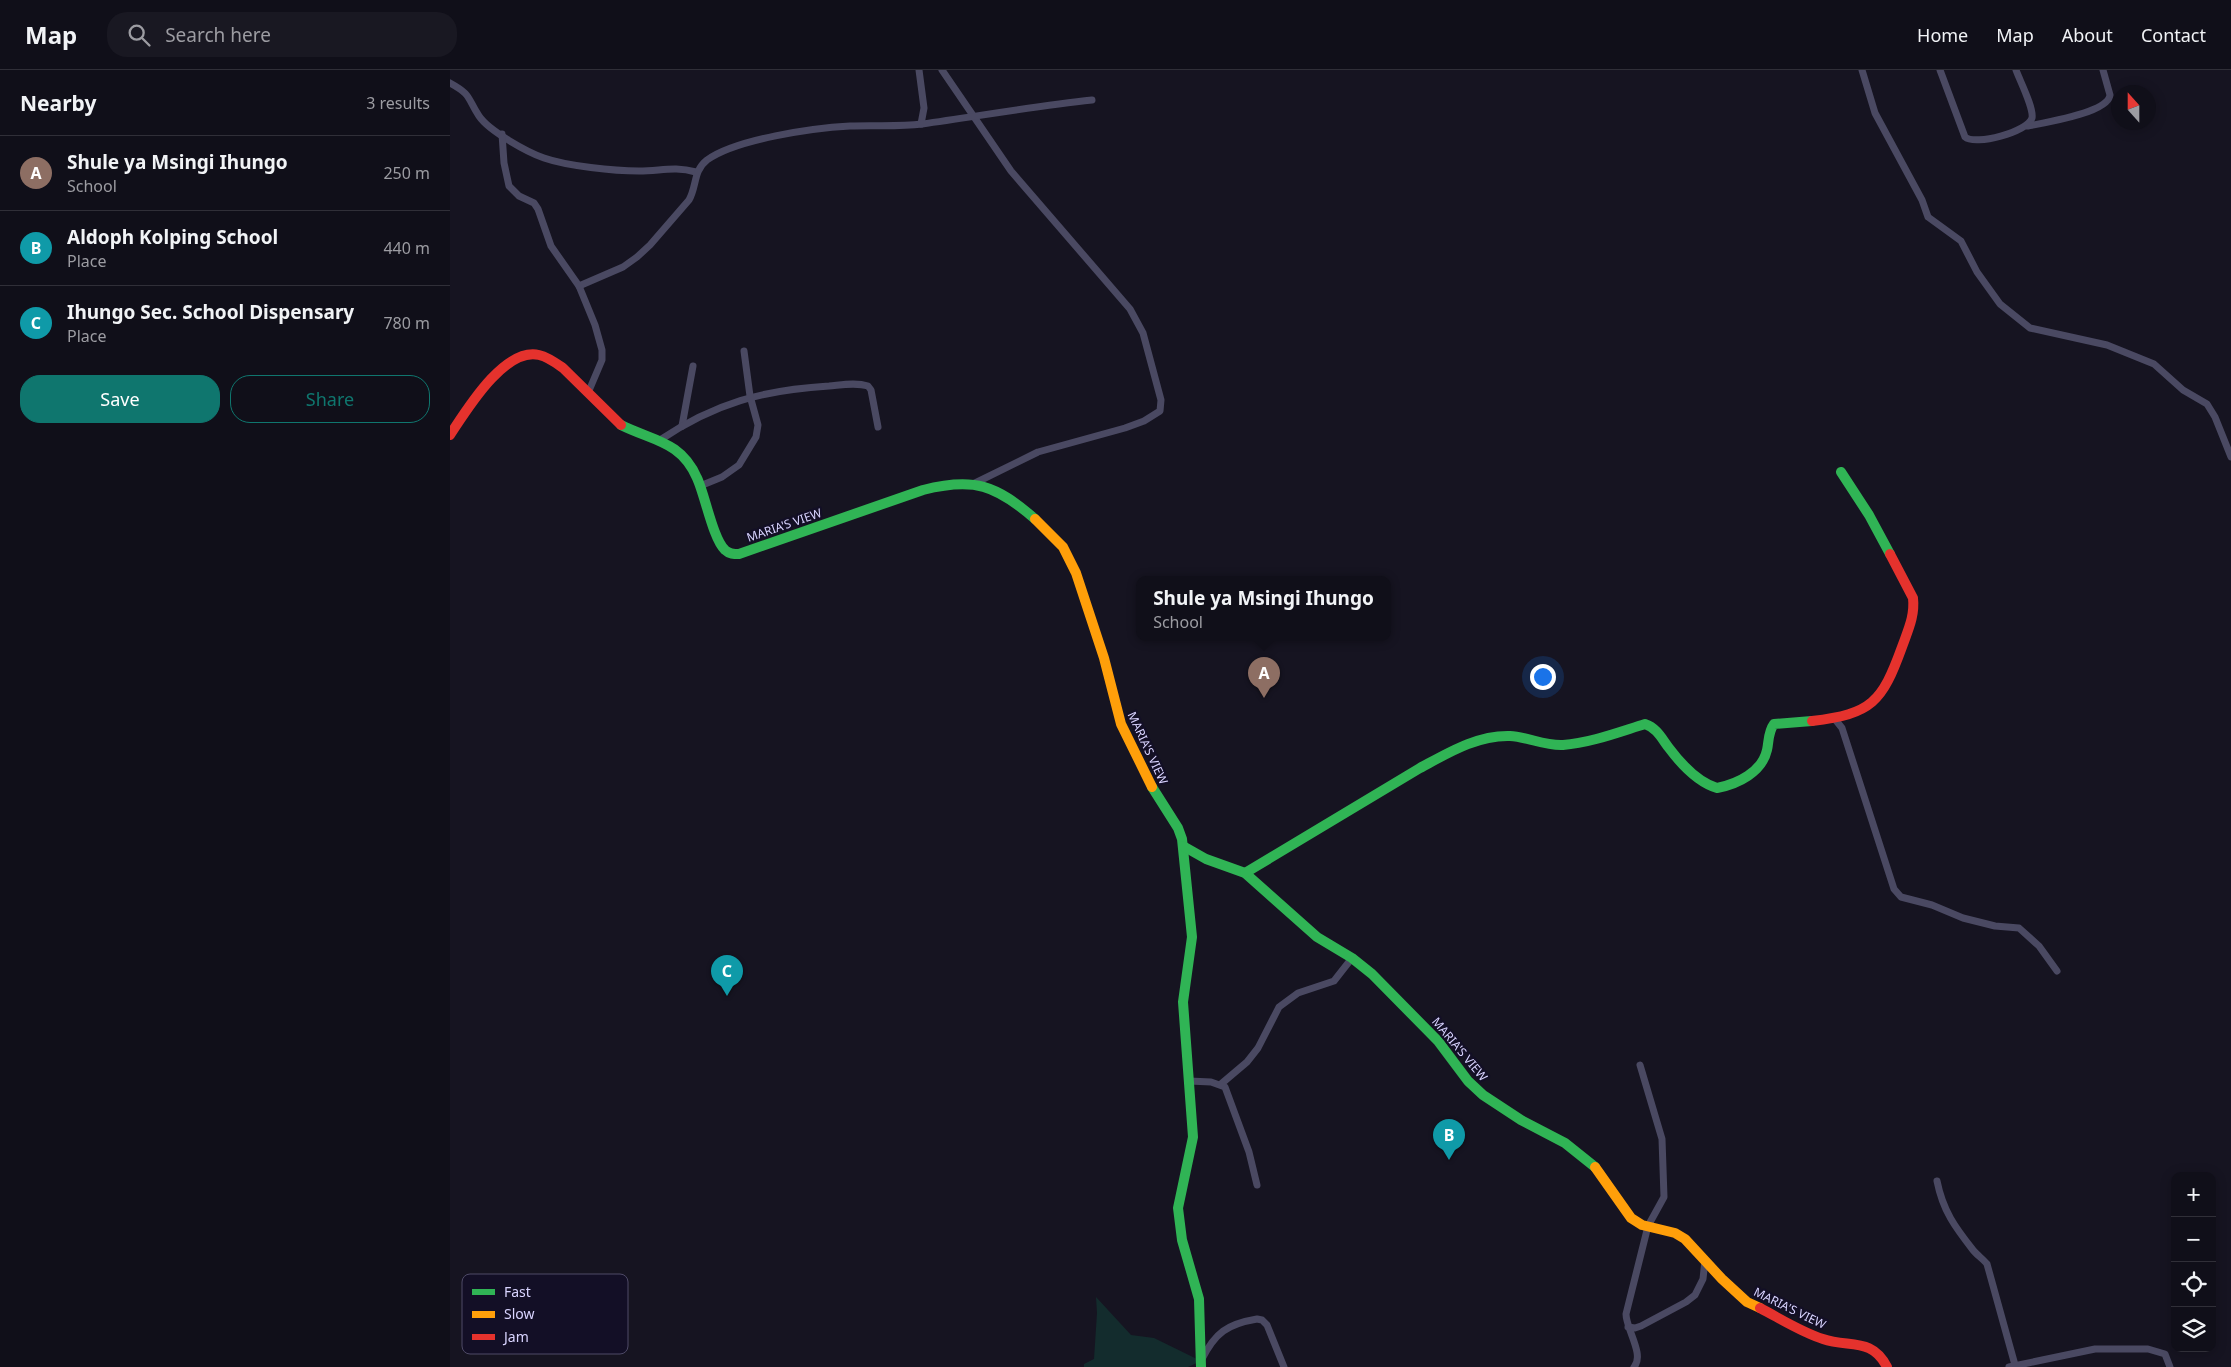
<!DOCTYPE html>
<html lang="en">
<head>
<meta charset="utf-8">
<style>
	body { margin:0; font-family:"Noto Sans",sans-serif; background:#191822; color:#f1f3f6 }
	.controls { position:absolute; right:15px; bottom:15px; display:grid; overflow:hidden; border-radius:10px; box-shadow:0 2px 12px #0003 }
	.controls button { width:45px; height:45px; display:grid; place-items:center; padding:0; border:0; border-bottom:1px solid #302f38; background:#100f19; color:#f1f3f6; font:25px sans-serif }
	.compass { position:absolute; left:1661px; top:15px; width:45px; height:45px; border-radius:50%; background:#100f19; box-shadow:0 2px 12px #0003; rotate:339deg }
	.you { position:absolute; left:1092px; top:606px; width:18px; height:18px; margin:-12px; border:4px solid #fff; border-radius:50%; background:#1a73e8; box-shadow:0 0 0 8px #1a73e833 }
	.badge { display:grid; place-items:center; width:32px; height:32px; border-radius:50%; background:#0f766e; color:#fff; font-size:16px; font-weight:700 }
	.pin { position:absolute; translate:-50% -41px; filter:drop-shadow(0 1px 2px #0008) }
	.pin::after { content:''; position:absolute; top:26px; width:18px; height:15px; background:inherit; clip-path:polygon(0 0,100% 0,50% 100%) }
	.popup { position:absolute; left:686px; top:506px; width:255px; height:65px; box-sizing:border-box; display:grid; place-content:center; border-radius:10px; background:#100f19; filter:drop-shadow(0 1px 4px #0005); font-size:16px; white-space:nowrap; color:#9c9ca2 }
	.popup b { font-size:19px; color:#f1f3f6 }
	.popup::after { content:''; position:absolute; left:50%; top:100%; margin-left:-10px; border:10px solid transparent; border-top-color:#100f19 }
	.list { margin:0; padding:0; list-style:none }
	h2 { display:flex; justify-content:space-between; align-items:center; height:65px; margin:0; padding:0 20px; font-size:21px }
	h2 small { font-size:16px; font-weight:400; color:#9c9ca2 }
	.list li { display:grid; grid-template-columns:32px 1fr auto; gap:15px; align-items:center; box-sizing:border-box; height:75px; padding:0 20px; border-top:1px solid #302f38 }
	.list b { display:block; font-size:19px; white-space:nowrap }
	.list p { margin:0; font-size:16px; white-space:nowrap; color:#9c9ca2 }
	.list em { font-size:16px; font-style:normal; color:#9c9ca2 }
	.actions { display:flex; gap:10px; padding:15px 20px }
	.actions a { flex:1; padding:11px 0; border:1px solid #0f766e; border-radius:20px; text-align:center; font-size:18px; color:#0f766e }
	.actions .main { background:#0f766e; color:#fff }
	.icon { flex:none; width:28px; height:28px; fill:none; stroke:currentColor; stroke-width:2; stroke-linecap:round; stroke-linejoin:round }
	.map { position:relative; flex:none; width:1781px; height:1297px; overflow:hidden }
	header { display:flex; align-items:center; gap:30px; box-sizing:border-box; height:70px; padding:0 25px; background:#100f19; border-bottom:1px solid #302f38 }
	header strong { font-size:24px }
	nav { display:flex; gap:28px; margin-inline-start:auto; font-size:18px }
	.search { width:350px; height:45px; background:#191822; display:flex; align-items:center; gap:12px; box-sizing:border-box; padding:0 18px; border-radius:20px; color:#9c9ca2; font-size:19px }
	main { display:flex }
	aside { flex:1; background:#100f19 }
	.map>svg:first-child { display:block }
</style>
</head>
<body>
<header>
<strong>Map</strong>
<div class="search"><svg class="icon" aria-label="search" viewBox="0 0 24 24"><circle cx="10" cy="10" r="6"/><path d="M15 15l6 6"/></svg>Search here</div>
<nav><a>Home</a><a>Map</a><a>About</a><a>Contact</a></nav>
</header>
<main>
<aside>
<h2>Nearby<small>3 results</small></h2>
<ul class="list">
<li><span class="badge" style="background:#8d6e63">A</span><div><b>Shule ya Msingi Ihungo</b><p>School</p></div><em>250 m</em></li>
<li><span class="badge" style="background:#0f9aa8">B</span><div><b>Aldoph Kolping School</b><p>Place</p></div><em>440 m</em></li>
<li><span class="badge" style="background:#0f9aa8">C</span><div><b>Ihungo Sec. School Dispensary</b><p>Place</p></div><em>780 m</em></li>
</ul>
<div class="actions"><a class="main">Save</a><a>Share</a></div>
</aside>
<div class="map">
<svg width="1781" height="1297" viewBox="0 0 1781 1297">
	<rect width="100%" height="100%" fill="#161421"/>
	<path fill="#132c2d" d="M646,1227L681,1265L704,1268L751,1291L738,1297H634V1294L644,1289L647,1243Z"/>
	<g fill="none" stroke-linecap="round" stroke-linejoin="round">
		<g stroke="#4a4962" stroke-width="7">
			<path d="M469,0L474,38L471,54"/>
			<path d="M492,0L561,101L680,239L693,263L711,330L710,341L694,351L675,358L588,382L523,414"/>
			<path d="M1412,0L1425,43L1472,130L1478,147L1511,171L1527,202L1550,234L1580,258L1657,275L1704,294L1733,320L1757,334L1765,347L1781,387"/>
			<path d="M1490,0L1515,67C1525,76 1578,62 1582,48C1584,38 1570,11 1566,0"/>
			<path d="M0,13C22,25 17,28 29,46C39,61 77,82 94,88C117,96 164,101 189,101C211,101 224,96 246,102"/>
			<path d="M1578,56C1593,53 1658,43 1660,25L1653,0"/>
			<path d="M52,64L54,93L59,116L69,126L84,133L88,139L101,176L129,216L145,255L152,280V290L138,323"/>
			<path d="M129,216L173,197L187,187L200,175L239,130C247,116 243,101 257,90C286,69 363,58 400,56C424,55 448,57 472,54C529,46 585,36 642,30"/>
			<path d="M232,356L243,296"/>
			<path d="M210,370C265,333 313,320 379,316C391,315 406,312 418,316L421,320L428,357"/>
			<path d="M250,416L272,407L289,395L306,367L308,355L300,326L294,281"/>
			<path d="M1384,648L1392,658L1444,819L1451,827L1482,835L1513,848L1545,856L1569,858L1589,876L1607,901"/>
			<path d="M739,1011L761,1012L775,1017L799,1082L807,1115"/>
			<path d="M771,1014L797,992L808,978L829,937L848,923L884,911L902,888"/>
			<path d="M1487,1111C1493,1141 1505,1157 1523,1180C1527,1185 1533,1189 1537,1194L1565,1295"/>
			<path d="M1178,1257L1185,1258L1191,1256L1236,1232L1245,1225L1253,1209L1255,1190"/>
			<path d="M752,1289C765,1263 777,1254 807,1249L812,1250L817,1255L834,1297"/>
			<path d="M1184,1297C1195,1285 1176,1259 1176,1244L1198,1156L1214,1127L1212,1069L1190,995"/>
			<path d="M1559,1297L1645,1279H1698L1715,1284L1720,1297"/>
		</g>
		<g stroke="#30b455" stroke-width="10">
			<path d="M171,355C203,371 231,371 247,408C255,425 263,469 275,480C279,484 284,484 289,484L473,420C524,407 546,415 585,449"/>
			<path d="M1391,402L1419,445L1440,484"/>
			<path d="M702,717L728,758L732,769L742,867L733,932L743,1067L728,1138L732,1170L749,1229L751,1297"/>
			<path d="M733,776L756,789L795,803L867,867L902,888L922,904L988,971L1018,1011L1033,1025L1071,1050L1115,1073L1145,1097"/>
			<path d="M795,803L970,698C998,683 1027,665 1060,666C1078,667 1095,676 1113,675C1140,673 1169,662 1195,654C1207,658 1212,669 1219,678C1231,694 1247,712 1267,718C1288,714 1312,702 1317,680C1319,671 1318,662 1324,654L1362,651"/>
		</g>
		<g stroke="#ff9f0a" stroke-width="10">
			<path d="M585,449L613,477L626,503L654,588L671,654L702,717"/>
			<path d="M1145,1097L1181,1148L1192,1155L1225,1163L1235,1169L1272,1209L1297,1232L1310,1238"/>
		</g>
		<g stroke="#e5322d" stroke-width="10">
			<path d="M0,365C16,341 54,277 89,285C98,287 106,293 113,298L171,355"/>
			<path d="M1362,651C1422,644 1432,632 1452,577C1458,560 1465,546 1463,528L1440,484"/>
			<path d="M1310,1238C1331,1249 1351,1262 1373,1269C1399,1278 1422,1267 1437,1297"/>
		</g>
	</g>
	<g text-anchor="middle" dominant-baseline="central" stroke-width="4.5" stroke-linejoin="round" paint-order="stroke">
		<g font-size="12" fill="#d9d4ff" stroke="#130f26">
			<text transform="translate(334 455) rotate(-19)">MARIA'S VIEW</text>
			<text transform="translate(698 678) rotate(65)">MARIA'S VIEW</text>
			<text transform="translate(1010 979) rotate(50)">MARIA'S VIEW</text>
			<text transform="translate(1340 1238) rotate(26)">MARIA'S VIEW</text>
		</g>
	</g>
	<rect x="12" y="1204" width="166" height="80" rx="8" fill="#130f26" stroke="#4e4a67" stroke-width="1"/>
	<rect x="22" y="1219" width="23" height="6" fill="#30b455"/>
	<rect x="22" y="1241" width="23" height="7" fill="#ff9f0a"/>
	<rect x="22" y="1264" width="23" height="6" fill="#e5322d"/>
	<g font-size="14" fill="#d9d4ff">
		<text x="54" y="1227">Fast</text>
		<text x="54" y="1249">Slow</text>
		<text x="54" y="1272">Jam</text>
	</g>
</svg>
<div class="controls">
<button>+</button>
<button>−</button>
<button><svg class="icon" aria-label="locate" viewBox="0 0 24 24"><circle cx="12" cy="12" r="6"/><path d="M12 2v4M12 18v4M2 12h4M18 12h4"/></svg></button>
<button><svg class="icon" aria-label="layers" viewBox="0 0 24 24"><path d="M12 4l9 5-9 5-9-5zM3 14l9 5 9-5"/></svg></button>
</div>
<svg class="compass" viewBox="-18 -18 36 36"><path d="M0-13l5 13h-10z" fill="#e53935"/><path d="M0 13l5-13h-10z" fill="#9c9ca2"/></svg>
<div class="you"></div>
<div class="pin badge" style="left:814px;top:628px;background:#8d6e63">A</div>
<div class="popup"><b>Shule ya Msingi Ihungo</b>School</div>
<div class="pin badge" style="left:999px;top:1090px;background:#0f9aa8">B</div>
<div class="pin badge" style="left:277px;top:926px;background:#0f9aa8">C</div>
</div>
</main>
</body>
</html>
